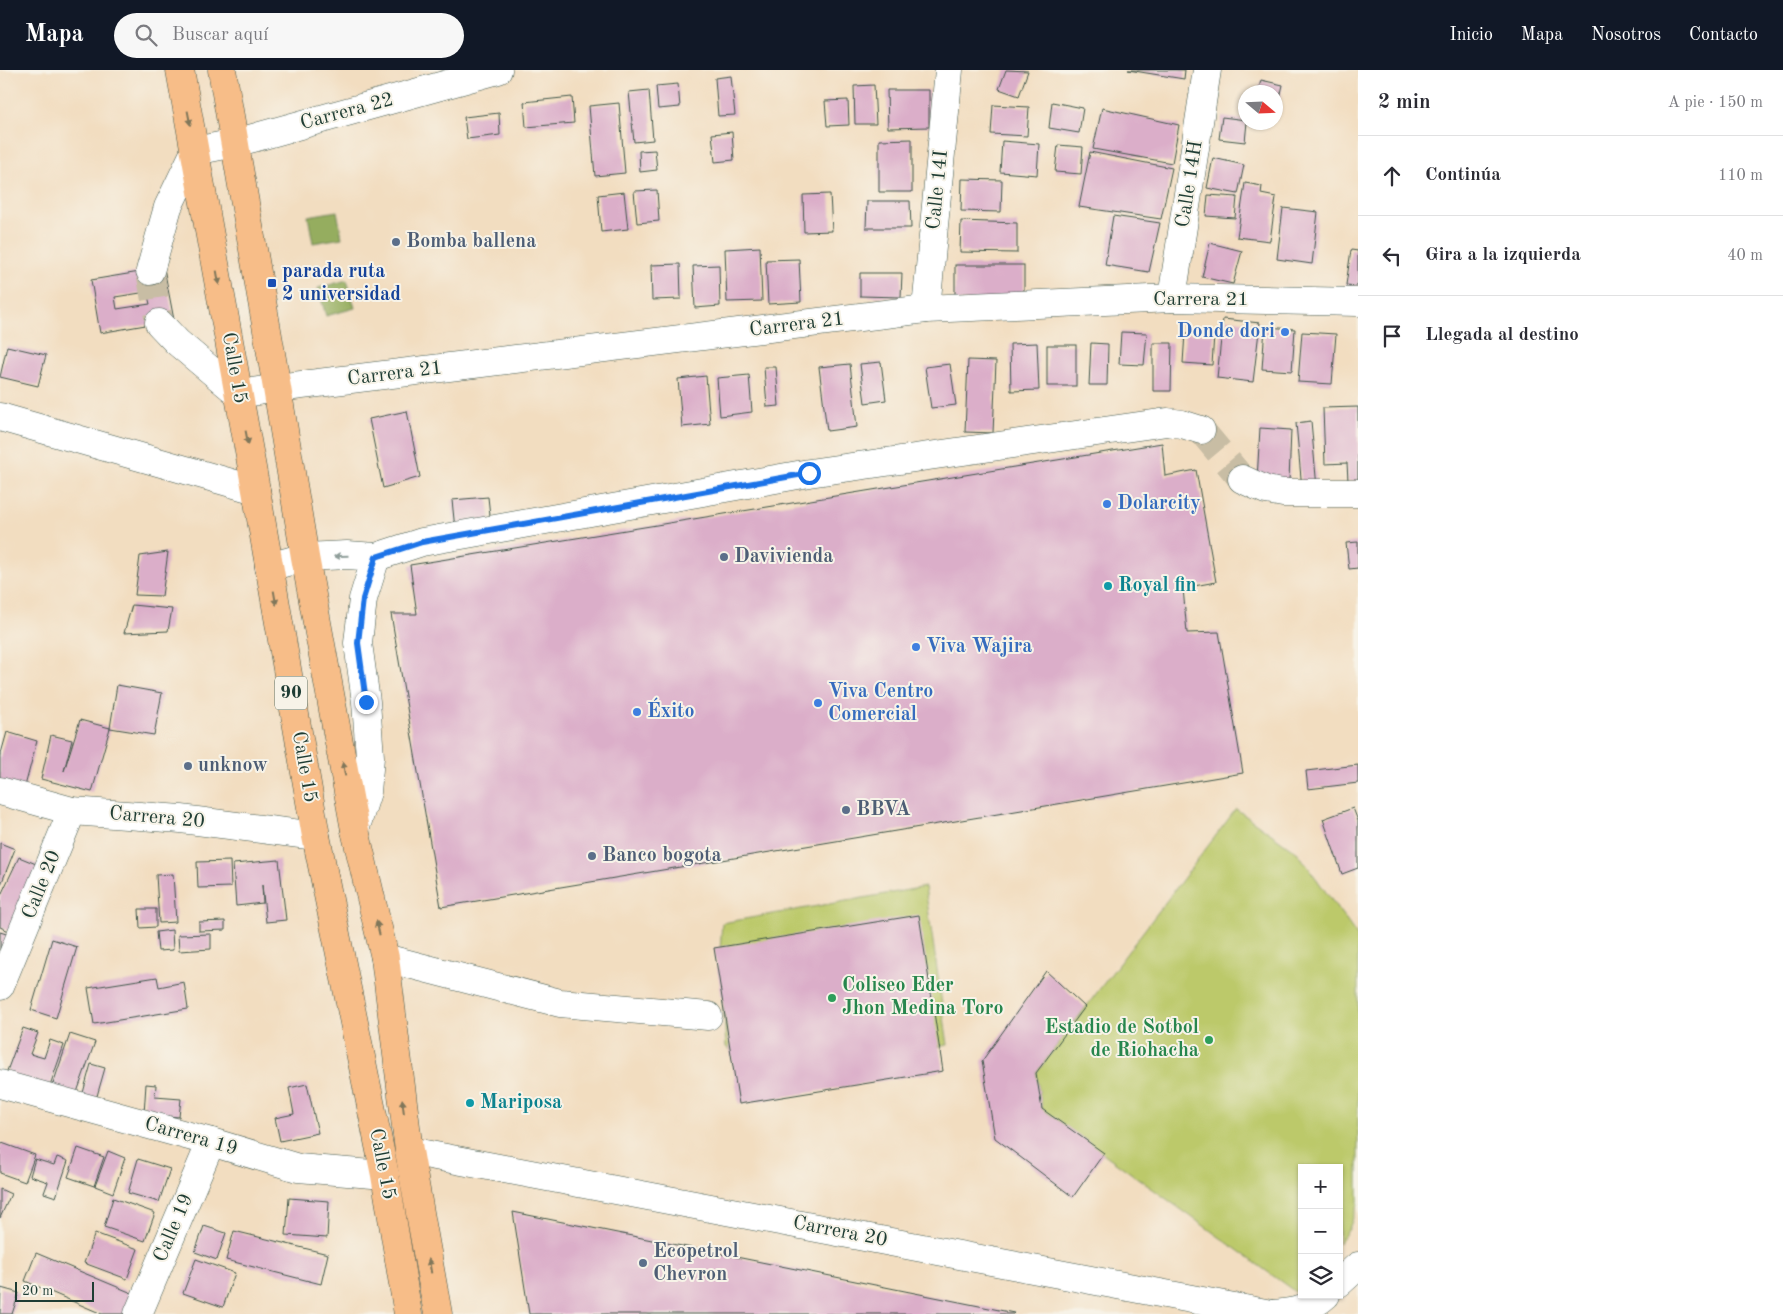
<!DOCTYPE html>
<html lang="es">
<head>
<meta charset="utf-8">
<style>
	body { margin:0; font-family:"Old Standard TT",serif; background:#f7f7f7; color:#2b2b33 }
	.controls { position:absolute; right:15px; bottom:15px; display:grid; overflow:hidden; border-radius:0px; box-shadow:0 1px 4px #0004 }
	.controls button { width:45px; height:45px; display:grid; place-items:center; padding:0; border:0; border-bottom:1px solid #e1e1e2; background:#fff; color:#2b2b33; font:25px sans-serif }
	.compass { position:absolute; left:1238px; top:15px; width:45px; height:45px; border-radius:50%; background:#fff; box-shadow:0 1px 4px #0004; rotate:109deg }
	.scale { position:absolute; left:15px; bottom:12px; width:79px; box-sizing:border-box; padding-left:5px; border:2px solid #1f3d34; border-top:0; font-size:14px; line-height:18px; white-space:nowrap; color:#1f3d34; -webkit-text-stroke:4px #f7f3e8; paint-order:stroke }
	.stop { position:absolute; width:15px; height:15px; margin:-11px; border:4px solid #1a73e8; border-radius:50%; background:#fff }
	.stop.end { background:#1a73e8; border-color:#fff; box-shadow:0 1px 5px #0008 }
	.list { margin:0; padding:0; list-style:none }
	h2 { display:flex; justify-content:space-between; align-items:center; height:65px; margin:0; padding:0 20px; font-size:21px }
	h2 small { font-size:16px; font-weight:400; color:#7c7c81 }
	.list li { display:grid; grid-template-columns:32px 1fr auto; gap:15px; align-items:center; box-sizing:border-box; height:80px; padding:0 20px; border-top:1px solid #e1e1e2 }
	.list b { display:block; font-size:19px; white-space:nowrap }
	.list em { font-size:16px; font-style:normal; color:#7c7c81 }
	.icon { flex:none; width:28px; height:28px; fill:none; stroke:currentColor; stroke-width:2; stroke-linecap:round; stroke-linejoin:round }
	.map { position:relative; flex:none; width:1358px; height:1244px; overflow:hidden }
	header { display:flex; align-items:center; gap:30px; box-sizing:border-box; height:70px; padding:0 25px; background:#111827; color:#fff }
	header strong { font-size:24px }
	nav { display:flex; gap:28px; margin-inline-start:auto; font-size:18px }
	.search { width:350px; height:45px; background:#f7f7f7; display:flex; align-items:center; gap:12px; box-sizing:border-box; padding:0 18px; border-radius:28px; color:#7c7c81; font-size:19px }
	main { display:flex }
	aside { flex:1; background:#fff }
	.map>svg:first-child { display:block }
</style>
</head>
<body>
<header>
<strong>Mapa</strong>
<div class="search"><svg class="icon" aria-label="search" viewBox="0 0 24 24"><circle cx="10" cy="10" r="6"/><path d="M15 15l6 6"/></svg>Buscar aquí</div>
<nav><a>Inicio</a><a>Mapa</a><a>Nosotros</a><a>Contacto</a></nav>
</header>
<main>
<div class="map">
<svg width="1358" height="1244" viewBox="0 0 1358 1244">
	<rect width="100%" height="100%" fill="#f7f3e8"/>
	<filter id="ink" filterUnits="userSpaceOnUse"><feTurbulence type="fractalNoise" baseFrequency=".02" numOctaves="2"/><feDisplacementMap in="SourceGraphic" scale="10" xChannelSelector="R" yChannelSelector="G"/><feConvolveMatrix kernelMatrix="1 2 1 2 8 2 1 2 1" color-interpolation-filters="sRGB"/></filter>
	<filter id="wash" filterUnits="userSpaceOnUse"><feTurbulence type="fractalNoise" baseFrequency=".0096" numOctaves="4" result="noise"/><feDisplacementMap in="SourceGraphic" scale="20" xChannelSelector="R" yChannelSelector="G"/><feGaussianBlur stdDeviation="1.12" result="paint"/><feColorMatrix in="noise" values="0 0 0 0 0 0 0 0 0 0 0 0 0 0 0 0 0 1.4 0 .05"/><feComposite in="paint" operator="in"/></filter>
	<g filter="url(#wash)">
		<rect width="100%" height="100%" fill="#f2ddc0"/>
		<g fill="#bcc96b" stroke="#6e8350">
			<path d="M1236,739L1298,783L1358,867V1134L1349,1159L1339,1173V1098H1302L1301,1226L1042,1039L1036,1003Z"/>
			<path d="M925,817L948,975L761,1004L726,977L720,881L722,853Z"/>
		</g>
		<g fill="#95ad5f" stroke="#5a754a">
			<path d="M337,141L342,168L313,173L308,146Z"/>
			<path d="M347,210L355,238L326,246L318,218Z"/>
		</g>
		<g id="blocks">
			<g fill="#dbaec9" fill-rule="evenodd">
				<path d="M1006,0L1028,1L1019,26L999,19Z"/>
				<path d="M1128,0H1185L1184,9Z"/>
				<path d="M731,6L735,45L718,46L715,8Z"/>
				<path d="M1261,10L1283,15L1277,40H1276V22H1258Z"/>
				<path d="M678,14L680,37L658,39L656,16Z"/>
				<path d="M874,15L876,54H855L854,16Z"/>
				<path d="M649,20L653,70L634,72L629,22Z"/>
				<path d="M887,20H929V57L888,58Z"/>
				<path d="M572,27L574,53L526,57L524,32Z"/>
				<path d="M848,30L849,55L827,56L825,31Z"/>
				<path d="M1052,32L1083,38L1079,63L1049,58Z"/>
				<path d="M619,33L625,103L595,106L589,36Z"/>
				<path d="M993,35L1029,37L1027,66L991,64Z"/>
				<path d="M1102,38L1179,55L1172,93L1093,79Z"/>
				<path d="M499,43L500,65L467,69L464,47Z"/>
				<path d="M1222,47L1246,50V52H1247L1245,72L1219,69Z"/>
				<path d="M732,62L734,90L715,92L712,64Z"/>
				<path d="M912,69V122H879V70Z"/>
				<path d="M1002,71L1039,74L1037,105L1000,102Z"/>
				<path d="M1058,75L1083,77L1081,104L1055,102Z"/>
				<path d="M655,80L657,100L640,102L639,81Z"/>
				<path d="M1090,82L1172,98L1161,149L1079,137Z"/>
				<path d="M1213,88L1244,95L1238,124L1207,118Z"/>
				<path d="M962,109L1002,110L1001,142L961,141Z"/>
				<path d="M1245,113L1262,116L1261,124L1276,127L1270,171L1237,167Z"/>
				<path d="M657,120L659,151L637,153L634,121Z"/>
				<path d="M624,122L628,159L601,162L598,125Z"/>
				<path d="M830,124L832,161L804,162L803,125Z"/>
				<path d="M1208,125L1237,127L1235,148L1206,146Z"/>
				<path d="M867,131H910L911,158H866Z"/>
				<path d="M1283,138L1318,142L1312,194L1277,189Z"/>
				<path d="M1113,146L1160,153L1149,202L1105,195Z"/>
				<path d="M961,151L1017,153V183L960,182Z"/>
				<path d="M1210,173L1242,181L1233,214L1202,207Z"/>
				<path d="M760,177L762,231L727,232L725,179Z"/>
				<path d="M1351,180L1358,181V216L1346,215Z"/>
				<path d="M799,189L801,232L768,234L766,190Z"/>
				<path d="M680,194L681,229L652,230L651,195Z"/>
				<path d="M719,195L720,236L695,238L693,196Z"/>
				<rect x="955" y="195" width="69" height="36"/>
				<path d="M164,198L174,250L100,263L91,210ZM147,222L150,234L117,239L115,227Z"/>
				<path d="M860,203H902L901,227L860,226Z"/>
				<path d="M1223,249L1260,253L1253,312L1217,308Z"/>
				<path d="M1265,257L1295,259L1292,301L1262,299Z"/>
				<path d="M1121,262L1147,263L1144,295L1119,294Z"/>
				<path d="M1302,262L1336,264L1332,314L1298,312Z"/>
				<path d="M1185,263L1214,264L1212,295L1183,293Z"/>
				<path d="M1037,273L1039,320L1011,321L1010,274Z"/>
				<path d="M1091,273L1108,274L1107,315H1089Z"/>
				<path d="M1153,273H1172L1171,321H1153Z"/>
				<rect x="1047" y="275" width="29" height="41"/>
				<path d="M7,276L46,285L38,316L0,307Z"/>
				<path d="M968,290L996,291L993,363L965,362Z"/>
				<path d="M881,292L886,330L865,333L860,294Z"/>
				<path d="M850,294L857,357L827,361L819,297Z"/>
				<path d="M950,294L956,335L931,338L925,297Z"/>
				<path d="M764,297H776L779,336L767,337Z"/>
				<path d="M749,305L752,342L720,346L717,308Z"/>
				<path d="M706,306L710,354L682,357L678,309Z"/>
				<path d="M1358,337V411H1348L1347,393L1325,394L1323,338Z"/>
				<path d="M407,341L420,407L383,418L369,349Z"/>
				<path d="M1311,351L1317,418L1302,419L1296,353Z"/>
				<path d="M1260,358L1291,360L1289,411L1257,410Z"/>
				<path d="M1162,373L1165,406L1196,400L1216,512L1183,518L1187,563L1219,562L1243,703L441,837L391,544H417L410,495Z"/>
				<path d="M488,427L491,455L455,459L452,430Z"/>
				<path d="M1358,472V498L1349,499L1346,473Z"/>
				<path d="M168,482L162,526L135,525L140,486Z"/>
				<path d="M132,535L172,539L168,561L124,563Z"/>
				<path d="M117,615L162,623L154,665L110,658Z"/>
				<path d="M80,650L110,658L92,722L41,709L51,665L72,670L64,701Z"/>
				<path d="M7,662L37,671L24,720L0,713V687Z"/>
				<path d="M1358,695V713L1308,719L1306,701Z"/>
				<path d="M1353,738L1358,751V798L1342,804L1323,749Z"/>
				<path d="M0,773L15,779L0,817Z"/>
				<path d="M19,787L41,796L11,862L0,857V827Z"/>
				<path d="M279,790L286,850L266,852L262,815L263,833L236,836L233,794Z"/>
				<path d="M230,791L231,817L198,818L197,792Z"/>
				<path d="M173,804L176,852L159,853L156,805Z"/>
				<path d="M139,839H156V857L140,858Z"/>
				<path d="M919,845L943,1001L739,1034L714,878Z"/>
				<path d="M225,851V860L199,861V852Z"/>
				<path d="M172,860L173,880L158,881L156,862Z"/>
				<path d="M0,862L13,866L0,889Z"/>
				<path d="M211,864V879L179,881L178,865Z"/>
				<path d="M52,869L77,877L56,948L31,940Z"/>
				<path d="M1046,901L1085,937L1036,1003L1042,1039L1104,1083L1073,1127L995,1068L982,991Z"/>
				<path d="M157,907L159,917L184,912L188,939L94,954L88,918Z"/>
				<path d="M23,958L38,963L30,984L44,988L50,970L64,975L47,1024L4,1009Z"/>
				<path d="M70,964L95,972L76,1025L52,1017Z"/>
				<path d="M91,994L105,998L95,1033L81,1030Z"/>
				<path d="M146,1014L156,1015L155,1027L181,1029L179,1047L144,1044Z"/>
				<path d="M307,1014L318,1063L280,1071L275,1048L294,1044L289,1018Z"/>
				<path d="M2,1073L35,1085L25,1112L0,1103V1077Z"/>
				<path d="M78,1078L104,1087L94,1116L68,1107Z"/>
				<path d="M108,1081L125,1088L113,1123L95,1116Z"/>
				<path d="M57,1087L68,1091L56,1127L44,1123L48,1112L30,1106L35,1089L54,1095Z"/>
				<path d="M138,1089L170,1099L159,1132L128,1123Z"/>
				<path d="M0,1119L11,1124L0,1148Z"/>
				<path d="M113,1128L155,1143L145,1171L104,1157Z"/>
				<path d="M289,1128L329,1131L327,1168L286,1165Z"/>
				<path d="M513,1142L1014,1243L1013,1244H529Z"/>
				<path d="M204,1156L226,1163L217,1190L195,1182Z"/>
				<path d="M234,1161L328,1184L321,1214L226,1190Z"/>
				<path d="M95,1163L138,1179L127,1209L84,1193Z"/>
				<path d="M36,1183L139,1226L132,1244H102L25,1211Z"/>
				<path d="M196,1189L235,1203L223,1237L183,1223Z"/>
				<path d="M1,1218L19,1223L12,1244H0Z"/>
			</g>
		</g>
	</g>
	<g filter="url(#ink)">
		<use href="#blocks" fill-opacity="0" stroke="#3f5549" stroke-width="1"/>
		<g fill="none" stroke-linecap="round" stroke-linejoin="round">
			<g stroke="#c8bda4" stroke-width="28" stroke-dasharray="28 14" stroke-linecap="butt">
				<path d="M150,201L159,253"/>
				<path d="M1201,360L1242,409"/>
			</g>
			<g stroke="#3f5549" stroke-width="29">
				<g id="minor">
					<path d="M150,201L168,137L195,81L235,73L498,0"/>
					<path d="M1172,228L1207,0"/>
					<path d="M926,239L949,0"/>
					<path d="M159,253L177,272L239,324L277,318L926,239L1172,228L1358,232"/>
					<path d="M0,347L256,420"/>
					<path d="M1242,409L1266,420L1283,423H1358"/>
					<path d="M269,497L305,487L347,485L376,487L422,472L809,403L1167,352L1182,354L1201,360"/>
					<path d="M0,721L72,741L181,749L316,766"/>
					<path d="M355,760L367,722L370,687L366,632L358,573L363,529L376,487"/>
					<path d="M385,888L560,933L708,946"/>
					<path d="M0,916L72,741"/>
					<path d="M0,1014L211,1072L298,1098L385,1105"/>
					<path d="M409,1081L1271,1244"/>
					<path d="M1339,1213L1358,1196"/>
					<path d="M138,1244L211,1072"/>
					<path d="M1272,1244C1294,1242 1308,1241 1326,1225"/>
				</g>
			</g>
			<g stroke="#3f5549" stroke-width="29">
				<g id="highway">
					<path d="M180,0L256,420L316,766L385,1105L408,1244"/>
					<path d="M222,0L277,318L305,487L355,760L385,888L409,1081L438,1244"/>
				</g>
			</g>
			<use href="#minor" stroke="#fff" stroke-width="28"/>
			<use href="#highway" stroke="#f7bd88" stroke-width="28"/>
		</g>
		<defs><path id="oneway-solid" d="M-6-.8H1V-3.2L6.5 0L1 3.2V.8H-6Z" transform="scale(1.25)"/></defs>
		<g fill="#80775a">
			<use href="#oneway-solid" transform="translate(189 48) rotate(79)"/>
			<use href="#oneway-solid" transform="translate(218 208) rotate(80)"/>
			<use href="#oneway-solid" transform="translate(247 368) rotate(79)"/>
			<use href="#oneway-solid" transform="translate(275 528) rotate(80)"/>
			<use href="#oneway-solid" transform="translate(344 699) rotate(-100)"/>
			<use href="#oneway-solid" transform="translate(378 858) rotate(-103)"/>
			<use href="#oneway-solid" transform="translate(403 1036) rotate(-97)"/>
			<use href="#oneway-solid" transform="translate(430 1196) rotate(-100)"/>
		</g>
		<use fill="#8f9e9a" href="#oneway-solid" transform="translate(341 486) rotate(178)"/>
	</g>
	<g fill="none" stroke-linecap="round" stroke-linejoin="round" filter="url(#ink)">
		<path stroke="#1a73e8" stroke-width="6" d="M366,632L358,573L363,529L376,487L422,472L809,403"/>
	</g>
	<g fill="#5c6f8a" stroke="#f7f3e8" stroke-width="2">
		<circle cx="396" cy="172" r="5"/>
		<circle cx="724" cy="487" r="5"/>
		<circle cx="188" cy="696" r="5"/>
		<circle cx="846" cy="740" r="5"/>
		<circle cx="592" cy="786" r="5"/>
		<circle cx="643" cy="1193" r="5"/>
	</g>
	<rect fill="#1a4fb4" stroke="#f7f3e8" stroke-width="2" x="267" y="208" width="10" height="10" rx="2.5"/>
	<g fill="#3f7fe0" stroke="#f7f3e8" stroke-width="2">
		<circle cx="1285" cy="262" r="5"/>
		<circle cx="1107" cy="434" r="5"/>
		<circle cx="916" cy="577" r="5"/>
		<circle cx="818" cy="633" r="5"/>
		<circle cx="637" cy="642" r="5"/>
	</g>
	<g fill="#0f9aa8" stroke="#f7f3e8" stroke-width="2">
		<circle cx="1108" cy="516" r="5"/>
		<circle cx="470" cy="1033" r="5"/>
	</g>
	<g fill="#2e9e5b" stroke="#f7f3e8" stroke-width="2">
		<circle cx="832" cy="928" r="5"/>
		<circle cx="1209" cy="970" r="5"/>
	</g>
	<g text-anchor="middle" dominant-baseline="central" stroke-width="4" stroke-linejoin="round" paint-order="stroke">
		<rect fill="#f7f3e8" stroke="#60746a" stroke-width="1" x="275" y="606.5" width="32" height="33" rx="4"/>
		<g font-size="19" font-weight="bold" fill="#1f3d34">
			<text x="291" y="623">90</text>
		</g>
		<g font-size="20" fill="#1f3d34" stroke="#f7f3e8">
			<text transform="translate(347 42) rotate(-15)">Carrera 22</text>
			<text transform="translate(1190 114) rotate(-81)">Calle 14H</text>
			<text transform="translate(938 120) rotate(-84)">Calle 14I</text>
			<text x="1201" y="230">Carrera 21</text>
			<text transform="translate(797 255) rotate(-7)">Carrera 21</text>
			<text transform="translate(234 298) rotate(80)">Calle 15</text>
			<text transform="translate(395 304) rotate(-7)">Carrera 21</text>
			<text transform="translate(304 697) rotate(80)">Calle 15</text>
			<text transform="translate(157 748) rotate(5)">Carrera 20</text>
			<text transform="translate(42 815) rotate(-68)">Calle 20</text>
			<text transform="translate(191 1067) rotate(16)">Carrera 19</text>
			<text transform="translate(382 1094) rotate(79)">Calle 15</text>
			<text transform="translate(174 1158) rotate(-67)">Calle 19</text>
			<text transform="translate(840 1162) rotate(11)">Carrera 20</text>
		</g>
		<g font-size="20" font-weight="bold" fill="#4e5e75" stroke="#f7f3e8" text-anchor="start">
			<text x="406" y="172">Bomba ballena</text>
			<text x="734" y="487">Davivienda</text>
			<text x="198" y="696">unknow</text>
			<text x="856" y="740">BBVA</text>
			<text x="602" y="786">Banco bogota</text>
			<text x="653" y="1182">Ecopetrol<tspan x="653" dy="23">Chevron</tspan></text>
		</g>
		<g font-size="20" font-weight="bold" fill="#164399" stroke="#f7f3e8" text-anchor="start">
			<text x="282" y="202">parada ruta<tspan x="282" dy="23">2 universidad</tspan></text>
		</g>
		<g font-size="20" font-weight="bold" fill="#366cbe" stroke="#f7f3e8" text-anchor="start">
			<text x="1275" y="262" text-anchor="end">Donde dori</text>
			<text x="1117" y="434">Dolarcity</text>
			<text x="926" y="577">Viva Wajira</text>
			<text x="828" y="622">Viva Centro<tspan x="828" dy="23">Comercial</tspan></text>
			<text x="647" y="642">Éxito</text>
		</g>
		<g font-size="20" font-weight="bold" fill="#0d838f" stroke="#f7f3e8" text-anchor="start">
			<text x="1118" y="516">Royal fin</text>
			<text x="480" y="1033">Mariposa</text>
		</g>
		<g font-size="20" font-weight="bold" fill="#27864d" stroke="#f7f3e8" text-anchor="start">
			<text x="842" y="916">Coliseo Eder<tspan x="842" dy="23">Jhon Medina Toro</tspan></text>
			<text x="1199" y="958" text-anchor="end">Estadio de Sotbol<tspan x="1199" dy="23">de Riohacha</tspan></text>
		</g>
	</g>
</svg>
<div class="controls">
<button>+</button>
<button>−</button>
<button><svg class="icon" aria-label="layers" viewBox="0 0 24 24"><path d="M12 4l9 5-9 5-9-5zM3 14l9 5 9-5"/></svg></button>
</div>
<svg class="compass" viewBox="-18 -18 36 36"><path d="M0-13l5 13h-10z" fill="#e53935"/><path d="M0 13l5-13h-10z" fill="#7c7c81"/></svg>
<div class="scale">20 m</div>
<div class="stop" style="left:809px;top:403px"></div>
<div class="stop end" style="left:366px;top:632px"></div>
</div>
<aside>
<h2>2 min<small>A pie · 150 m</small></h2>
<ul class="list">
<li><svg class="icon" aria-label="ahead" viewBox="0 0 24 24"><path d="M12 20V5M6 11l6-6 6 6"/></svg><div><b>Continúa</b></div><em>110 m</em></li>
<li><svg class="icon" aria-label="left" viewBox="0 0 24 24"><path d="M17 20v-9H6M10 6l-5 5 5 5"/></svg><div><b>Gira a la izquierda</b></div><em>40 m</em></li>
<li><svg class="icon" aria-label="arrive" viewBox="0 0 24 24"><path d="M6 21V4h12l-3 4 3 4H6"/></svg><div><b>Llegada al destino</b></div></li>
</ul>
</aside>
</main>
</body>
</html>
